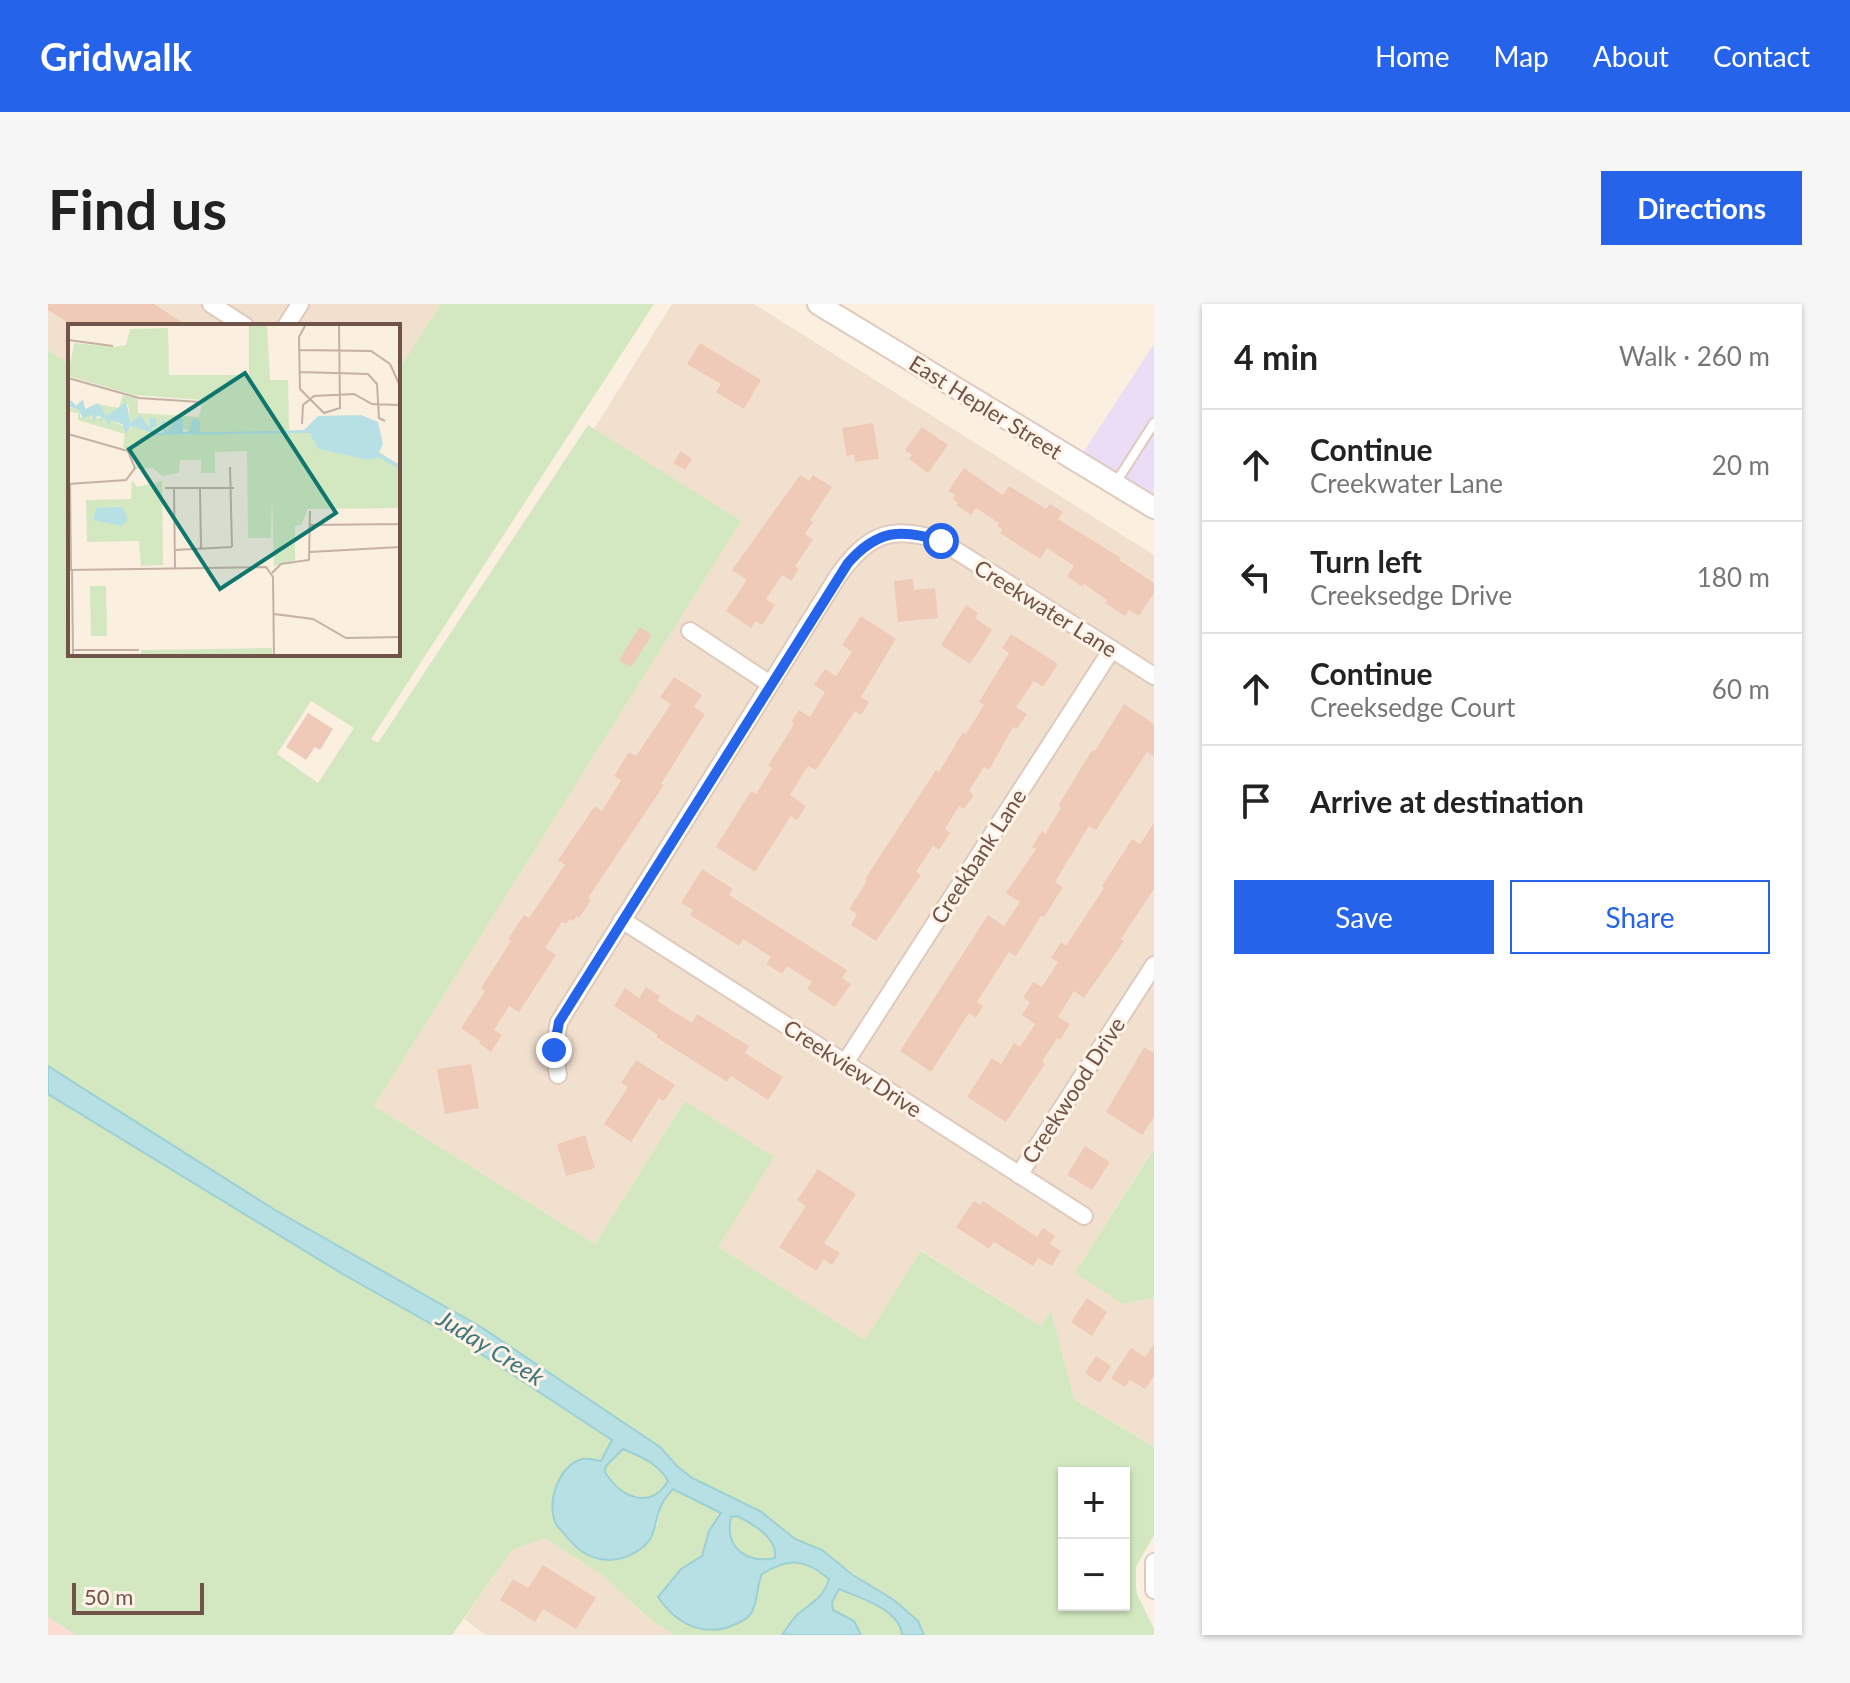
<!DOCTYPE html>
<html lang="en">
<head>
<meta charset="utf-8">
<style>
	body { margin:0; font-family:Lato,sans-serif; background:#f6f6f6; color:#222 }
	.controls { position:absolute; right:24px; bottom:24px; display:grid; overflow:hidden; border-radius:0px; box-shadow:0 2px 6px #0004 }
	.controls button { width:72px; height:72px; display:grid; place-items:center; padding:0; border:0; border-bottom:2px solid #e0e0e0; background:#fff; color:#222; font:40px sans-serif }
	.scale { position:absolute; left:24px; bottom:20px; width:132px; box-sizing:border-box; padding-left:8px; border:4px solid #715449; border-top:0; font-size:22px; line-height:28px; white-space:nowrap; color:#715449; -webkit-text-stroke:6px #fef3e6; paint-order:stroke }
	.stop { position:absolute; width:24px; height:24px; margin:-18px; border:6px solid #2563eb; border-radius:50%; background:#fff }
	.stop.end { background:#2563eb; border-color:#fff; box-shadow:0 2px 8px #0008 }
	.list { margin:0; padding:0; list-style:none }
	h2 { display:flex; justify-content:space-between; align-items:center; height:104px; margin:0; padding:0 32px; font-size:34px }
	h2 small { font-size:26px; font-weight:400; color:#767676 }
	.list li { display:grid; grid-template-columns:52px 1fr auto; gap:24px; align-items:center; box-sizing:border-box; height:112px; padding:0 32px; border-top:2px solid #e0e0e0 }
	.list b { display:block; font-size:30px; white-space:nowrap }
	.list p { margin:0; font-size:26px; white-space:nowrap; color:#767676 }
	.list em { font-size:26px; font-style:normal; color:#767676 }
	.actions { display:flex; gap:16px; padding:24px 32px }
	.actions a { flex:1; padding:18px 0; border:2px solid #2563eb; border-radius:0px; text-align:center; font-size:28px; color:#2563eb }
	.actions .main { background:#2563eb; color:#fff }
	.icon { flex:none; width:44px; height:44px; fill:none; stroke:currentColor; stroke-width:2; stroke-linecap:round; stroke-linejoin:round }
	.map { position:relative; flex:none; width:1106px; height:1331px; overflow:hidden; border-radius:0px }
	header { display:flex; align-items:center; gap:48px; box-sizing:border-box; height:112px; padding:0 40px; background:#2563eb; color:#fff }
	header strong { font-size:38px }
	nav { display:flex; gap:44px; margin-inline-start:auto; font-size:28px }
	.intro { display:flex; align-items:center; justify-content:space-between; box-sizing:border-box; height:192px; padding:0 48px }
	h1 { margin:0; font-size:56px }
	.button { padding:20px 36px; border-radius:0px; background:#2563eb; color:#fff; font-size:28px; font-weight:700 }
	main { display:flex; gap:48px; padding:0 48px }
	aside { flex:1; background:#fff; border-radius:0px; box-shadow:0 2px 6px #0004 }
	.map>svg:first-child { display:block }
</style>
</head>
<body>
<header>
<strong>Gridwalk</strong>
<nav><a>Home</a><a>Map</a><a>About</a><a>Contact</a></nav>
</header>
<div class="intro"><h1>Find us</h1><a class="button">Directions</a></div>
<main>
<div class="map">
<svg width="1106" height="1331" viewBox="0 0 1106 1331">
	<rect width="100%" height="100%" fill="#fbefe0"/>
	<g fill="#f2e0cf">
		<path d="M0,0H393L350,66V22H22V60L0,46Z"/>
		<path d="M624,0H706L1106,251V843L1027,969L1075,1000L1106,994V1143L1026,1095L1003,1008L993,1022L874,947L817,1036L669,943L637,797L547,940L326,802L692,218L546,125Z"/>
		<path d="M497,1234L554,1271L604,1317L626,1331H438L416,1315L464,1245Z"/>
	</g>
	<path fill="#fbddd4" d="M0,1313L28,1331H0Z"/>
	<path fill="#ecddf7" d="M1106,40V193L1034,150Z"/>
	<g fill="#d3e8c0" fill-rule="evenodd">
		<path d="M393,0H606L323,435L330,439L540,121L693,217L326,802L547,940L637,797L726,853L670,943L817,1036L873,947L993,1022L1003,1007L1026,1095L1106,1143V1231L1088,1263V1282L1089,1290L1106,1325V1331H876L870,1317L774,1246L747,1235L712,1207L644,1174L629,1162L612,1143L564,1136L553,1157L537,1154L524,1160L505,1198L507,1219L525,1242L609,1222L613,1201L626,1185L673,1209L661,1227L655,1252L633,1265L621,1278L708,1293L714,1270C741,1254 756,1254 781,1275L769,1297L749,1310L734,1331H626L604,1317L554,1271L497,1234L464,1246L404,1331H28L0,1313V790L48,820L96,823L0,762V46L22,60V350H350V66ZM263,397L306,424L270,479L229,450ZM1016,1169H1076V1301H1016Z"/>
		<path d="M1106,844V994L1075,1000L1027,969Z"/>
		<path d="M575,1145C592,1152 611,1160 620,1177C601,1206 572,1194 557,1168L558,1162Z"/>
		<path d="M690,1212C705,1220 729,1234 728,1254C699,1260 676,1244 683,1213Z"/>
		<path d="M790,1285C812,1294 852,1305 854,1331H813L806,1317L785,1306L784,1298Z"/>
	</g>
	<path fill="#b6e0e3" stroke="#9cd0d5" stroke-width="2" fill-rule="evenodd" d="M0,762L227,906L433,1023L612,1143L629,1162L644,1174L712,1207L747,1235L774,1246L805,1271L846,1296L870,1317L876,1331H854C852,1305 812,1294 791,1285L784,1298L785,1306L806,1317L813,1331H734C739,1324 744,1315 751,1309C765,1298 775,1294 781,1275C756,1254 740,1254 714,1270C708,1283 710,1302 701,1312C695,1318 686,1321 678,1324C649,1331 626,1317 610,1293L633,1265L654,1252L661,1227L673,1209L625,1185C622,1189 616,1195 614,1200C606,1215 609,1233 594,1244C567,1264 538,1258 518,1232C515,1228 509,1223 507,1218C499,1196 511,1162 534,1155C540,1154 547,1156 553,1157L564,1136L415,1038L293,969L0,790ZM575,1145C592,1152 611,1160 620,1177C602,1207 572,1193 557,1168L558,1162ZM689,1212C705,1220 730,1234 727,1254C699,1260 676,1244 683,1213Z"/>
	<g fill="#f0cab9">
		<path d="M0,0H106L140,22H25L0,6Z"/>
		<path d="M652,39L713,76L696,105L668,88L673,80L639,60Z"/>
		<path d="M825,119L831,155L807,158L806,150L799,152L794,124Z"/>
		<path d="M874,123L900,141L880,169L861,155L864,151L857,146Z"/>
		<path d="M633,147L644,155L637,166L625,159Z"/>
		<path d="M916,164L955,191L961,182L998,205L1002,200L1015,208L1010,215L1073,254L1071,256L1106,279V289L1091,312L1081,306L1077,312L1057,299L1059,296L1036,280L1034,283L1019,272L1026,262L999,244L992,255L952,229L954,225L949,222L951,219L928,204L923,211L908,201L910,199L905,195L907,191L900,187Z"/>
		<path d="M752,171L761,177L765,171L784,183L762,216L765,218L757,230L765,236L747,262L751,265L743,277L734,271L718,295L727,301L714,321L708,317L703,324L678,307L699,276L684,266Z"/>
		<path d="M865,275L866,286L887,284L890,314L850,318L846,277Z"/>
		<path d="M918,301L930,309L927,314L944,326L922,360L893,341Z"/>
		<path d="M813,312L848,335L813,393L821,398L813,411L807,407L768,466L760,462L742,491L758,502L749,516L743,512L707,568L668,543L703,487L708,490L724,464L720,462L746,420L743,418L751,406L762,413L777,388L766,381L777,365L788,372L804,348L794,341Z"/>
		<path d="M592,323L604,331L583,363L571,356Z"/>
		<path d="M963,330L1010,360L995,383L986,377L968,403L979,410L969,425L965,423L941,466L936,463L921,487L926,491L916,505L911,502L897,525L902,529L891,546L885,542L868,568L873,571L828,637L803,621L809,610L801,605L819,577L817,575L888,466L891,468L915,428L918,430L936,401L931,398L961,349L954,344Z"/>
		<path d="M626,373L654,391L646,403L657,410L613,480L616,481L540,594L543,596L531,614L529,612L525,617L522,615L518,620L514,618L497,644L508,651L471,708L461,702L446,726L454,731L443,748L431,739L432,737L413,724L437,687L433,684L463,637L460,635L476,611L481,614L517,561L510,556L547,502L554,507L573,476L566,472L581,448L588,452L623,400L612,393Z"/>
		<path d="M1076,400L1106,420V453L1099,448L1048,526L1041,522L1007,578L1015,583L996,613L993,612L968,652L961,648L929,698L935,702L928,714L921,709L883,768L852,747L940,611L956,622L972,598L958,589L988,545L984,543L994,527L997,530L1013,504L1010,502L1044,446L1047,447Z"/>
		<path d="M260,409L285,425L272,446L267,443L258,456L238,443Z"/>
		<path d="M1106,519V585L1073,635L1076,637L1036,694L1026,687L1010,713L1022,720L1012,736L1009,734L994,758L997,760L958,818L919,793L944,754L953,760L966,739L972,743L987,720L974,711L982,698L975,694L985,678L994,683L1010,658L1003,654L1013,638L1018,642L1056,584L1054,582L1084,535L1092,540Z"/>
		<path d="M654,565L685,585L681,591L799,666L794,674L803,680L787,703L759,685L764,678L739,662L734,670L718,660L723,653L695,635L691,642L642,611L645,606L633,599Z"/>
		<path d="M598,683L612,692L609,697L644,719L649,710L701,742L697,749L735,773L720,796L683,772L679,778L608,733L610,731L566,702L577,684L591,694Z"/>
		<path d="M1096,743L1106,749V813L1094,831L1058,808Z"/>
		<path d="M588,756L627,781L616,797L611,794L583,838L556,820L580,783L573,779Z"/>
		<path d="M423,760L431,804L397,810L389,765Z"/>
		<path d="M537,831L547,864L518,872L509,840Z"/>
		<path d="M1037,842L1062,858L1044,886L1019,871Z"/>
		<path d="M770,865L808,890L776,939L792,949L784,961L776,955L768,967L731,943L758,902L749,896Z"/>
		<path d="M926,897L932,901L935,897L989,933L995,924L1007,932L1002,940L1013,947L1004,962L990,954L985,962L946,938L941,945L908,923Z"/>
		<path d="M1039,994L1059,1008L1044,1032L1023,1018Z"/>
		<path d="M1106,1040V1072L1097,1085L1082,1076L1077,1083L1063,1074L1083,1044L1097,1053Z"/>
		<path d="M1048,1052L1063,1062L1052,1079L1037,1069Z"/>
		<path d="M495,1261L548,1294L528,1325L495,1305L487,1318L452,1296L465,1275L480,1284Z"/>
	</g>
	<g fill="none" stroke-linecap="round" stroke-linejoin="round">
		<g stroke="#dfcabd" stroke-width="12">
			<path id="service" d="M1067,180L1106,119"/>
		</g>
		<g stroke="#dfcabd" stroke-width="20">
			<g id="minor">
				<path d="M163,0L197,22"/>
				<path d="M238,22L252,0"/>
				<path d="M642,327L722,380"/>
				<path d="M574,616L1036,912"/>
				<path d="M797,759L1064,345"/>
				<path d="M510,771L506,746L511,718L790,272C820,230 843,220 893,237L1106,372"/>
				<path d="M971,871L1106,661"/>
				<path d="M1106,1258V1286"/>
			</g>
		</g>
		<g stroke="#dfcabd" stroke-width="24">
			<path id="tertiary" d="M770,0L1106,204"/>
		</g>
		<use href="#service" stroke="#fff" stroke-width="8"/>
		<use href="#minor" stroke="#fff" stroke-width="16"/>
		<use href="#tertiary" stroke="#fff" stroke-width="20"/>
	</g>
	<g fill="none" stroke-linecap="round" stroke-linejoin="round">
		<path stroke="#2563eb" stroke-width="10" d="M506,746L511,718L800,259C829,226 853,224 893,237"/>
	</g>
	<g text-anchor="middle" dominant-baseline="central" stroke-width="6" stroke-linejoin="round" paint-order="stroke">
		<g font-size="22" fill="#715449" stroke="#fef3e6">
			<text transform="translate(938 103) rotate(32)">East Hepler Street</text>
			<text transform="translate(998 304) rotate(32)">Creekwater Lane</text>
			<text transform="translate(930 552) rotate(-57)">Creekbank Lane</text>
			<text transform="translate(805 764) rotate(33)">Creekview Drive</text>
			<text transform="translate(1025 786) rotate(-57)">Creekwood Drive</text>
		</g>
		<g font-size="24" font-style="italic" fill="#40777d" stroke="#fef3e6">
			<text transform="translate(443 1043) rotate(32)">Juday Creek</text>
		</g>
	</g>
	<g transform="translate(20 20)">
		<rect width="332" height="332" fill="#fbefe0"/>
		<path d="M181,0H199L202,56H220L221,106H202L241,109L250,125L300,136L312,128L332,144V184L240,185L233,201L227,202V237L206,242L204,171L203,214H180L179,127L147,128V149H133V136H112L111,149L94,152L85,144L68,145L66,129L55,123L57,110L10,96V89L0,87V83L12,86V94L19,88L25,90L22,95L37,93L39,100L41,95L62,106L63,102L90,111H126L129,108L106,103L113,108H99L96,93L91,103L95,108L78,104L79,98L63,99L60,80L39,92L33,89L30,80L51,84L55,71L70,75V89L131,93L135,76L66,71L0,52L6,19L47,23L58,21L62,5L100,4L101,51H181ZM64,156L69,163L94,157L95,241L73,242L71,217L19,218L18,176L63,175ZM22,262H38L39,312H23ZM204,324V332H73V326Z" fill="#d3e8c0"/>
		<path d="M15,75L17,85L30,79L38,92L58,78L63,99L72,91L82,104V94H87L89,102L83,104L90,109L97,108L91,103L96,93L99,108L109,94L115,95V108L121,107L125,94L133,98L131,108H153L236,106L250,92L293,91L310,98L315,120L308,134L300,136L250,125L241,109L90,111L63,102L58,110L54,100L42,96L41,102L36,93L32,99L34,93L29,92L25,99L24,90L15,95L11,86L0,82L3,76L8,82ZM55,183L60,196L54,202L25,196L28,184Z" fill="#b6e0e3"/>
		<path fill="none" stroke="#b6e0e3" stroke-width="4" d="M309,130L332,143"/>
		<path fill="none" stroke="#c4b1a4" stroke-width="2" d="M238,0L231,13L232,65L256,89L272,84L271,0M0,16L45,22M231,26L303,27L322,40L332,62M232,48L300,50L309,60L311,94L317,97M0,54L71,74L132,78M234,100L235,81L246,72L286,70L304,80L332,81M0,110L60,127L67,144L58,156L0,160M162,143L164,223M2,160L3,246M97,164H166M106,164L107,244M132,164L133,226M332,186V215M242,201L332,200M107,226L164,223M242,228L332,223M0,246L198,243L205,253L206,332M4,246L5,332M204,249L213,240L241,236L242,187M206,290L245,295L278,314L332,313M6,326H71"/>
		<path fill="#0f766e" fill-opacity="0.15" stroke="#0f766e" stroke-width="4" d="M177,49L268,189L152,265L61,125Z"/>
		<rect width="332" height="332" fill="none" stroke="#715449" stroke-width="4"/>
	</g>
</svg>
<div class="controls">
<button>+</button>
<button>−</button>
</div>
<div class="scale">50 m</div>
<div class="stop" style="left:893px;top:237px"></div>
<div class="stop end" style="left:506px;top:746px"></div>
</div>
<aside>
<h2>4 min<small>Walk · 260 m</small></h2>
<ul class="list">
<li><svg class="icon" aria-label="ahead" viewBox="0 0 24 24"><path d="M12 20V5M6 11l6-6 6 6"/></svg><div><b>Continue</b><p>Creekwater Lane</p></div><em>20 m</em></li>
<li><svg class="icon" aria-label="left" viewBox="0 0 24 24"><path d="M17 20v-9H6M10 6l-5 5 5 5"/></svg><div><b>Turn left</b><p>Creeksedge Drive</p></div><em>180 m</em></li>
<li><svg class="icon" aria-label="ahead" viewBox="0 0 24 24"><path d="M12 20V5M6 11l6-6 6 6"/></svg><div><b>Continue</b><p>Creeksedge Court</p></div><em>60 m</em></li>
<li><svg class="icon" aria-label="arrive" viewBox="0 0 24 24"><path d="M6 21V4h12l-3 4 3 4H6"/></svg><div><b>Arrive at destination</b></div></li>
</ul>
<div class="actions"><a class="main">Save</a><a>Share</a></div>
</aside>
</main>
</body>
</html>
